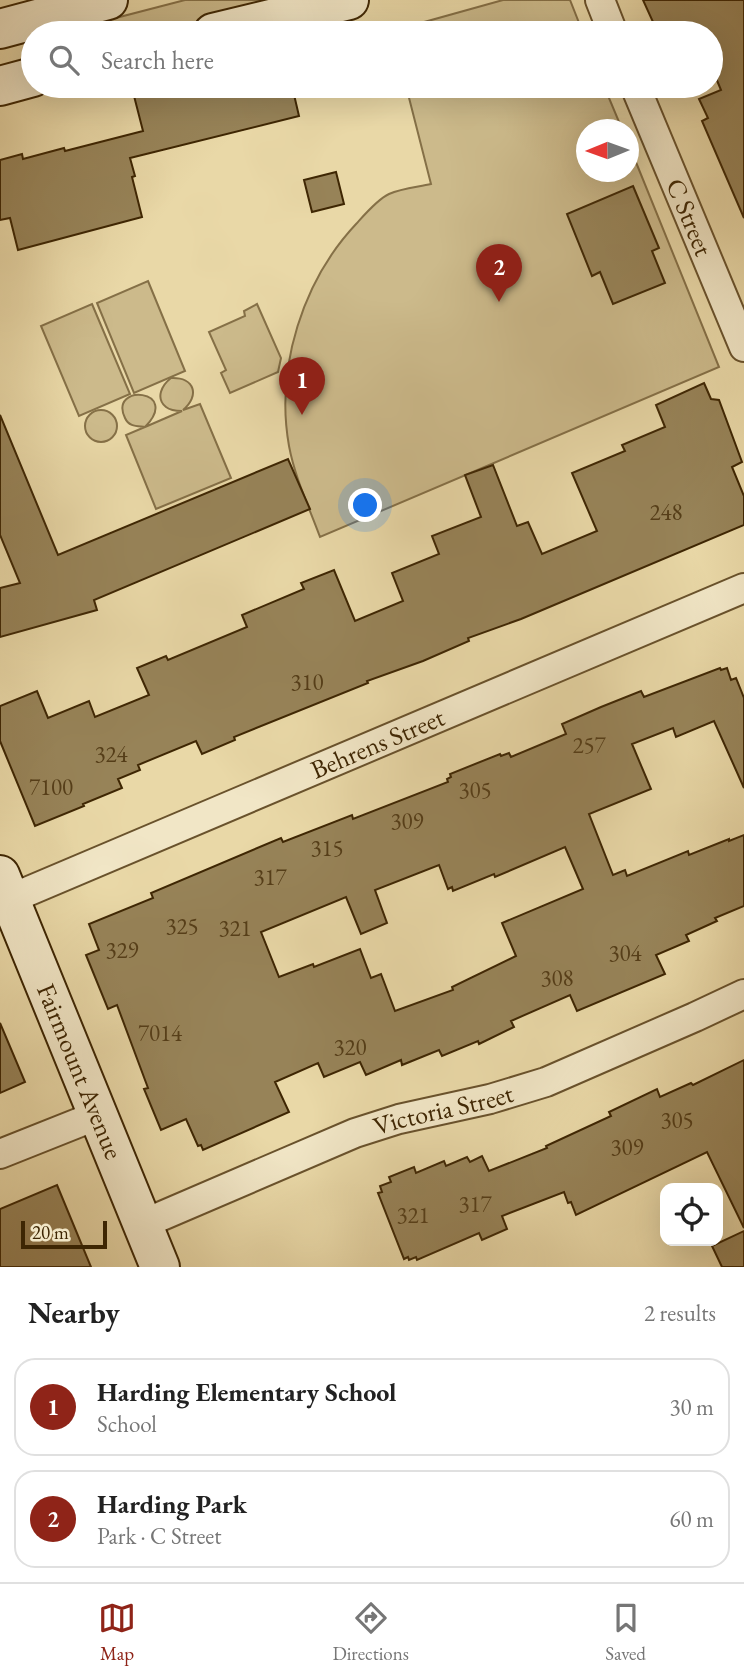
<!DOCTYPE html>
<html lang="en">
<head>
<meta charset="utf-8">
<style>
	body { margin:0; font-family:"EB Garamond",serif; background:#f6f6f6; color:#222 }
	.controls { position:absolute; right:21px; bottom:21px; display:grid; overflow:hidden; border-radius:14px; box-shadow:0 7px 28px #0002 }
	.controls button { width:63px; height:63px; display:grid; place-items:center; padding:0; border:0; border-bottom:2px solid #e0e0e0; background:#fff; color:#222; font:35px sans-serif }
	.compass { position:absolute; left:576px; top:119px; width:63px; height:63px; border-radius:50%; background:#fff; box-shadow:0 7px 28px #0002; rotate:269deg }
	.scale { position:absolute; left:21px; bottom:18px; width:86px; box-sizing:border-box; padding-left:7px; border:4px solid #3e2603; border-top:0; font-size:19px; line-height:24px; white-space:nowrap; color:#3e2603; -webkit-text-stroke:5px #f1e6c6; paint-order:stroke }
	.you { position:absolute; left:366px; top:506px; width:24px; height:24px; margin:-18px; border:5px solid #fff; border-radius:50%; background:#1a73e8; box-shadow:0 0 0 10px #1a73e833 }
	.badge { display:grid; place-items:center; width:46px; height:46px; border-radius:50%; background:#8f2418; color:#fff; font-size:23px; font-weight:700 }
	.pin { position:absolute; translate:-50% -58px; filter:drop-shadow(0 2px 4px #0008) }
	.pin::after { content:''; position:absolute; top:37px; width:24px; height:21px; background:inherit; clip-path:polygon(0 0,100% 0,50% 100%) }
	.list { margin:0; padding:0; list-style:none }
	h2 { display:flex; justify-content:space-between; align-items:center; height:91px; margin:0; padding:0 28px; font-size:30px }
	h2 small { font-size:23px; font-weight:400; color:#767676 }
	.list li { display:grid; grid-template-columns:46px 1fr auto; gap:21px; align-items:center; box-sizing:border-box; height:98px; margin:0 14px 14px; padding:0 14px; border:2px solid #e0e0e0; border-radius:21px }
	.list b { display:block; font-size:26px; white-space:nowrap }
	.list p { margin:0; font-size:23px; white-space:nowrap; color:#767676 }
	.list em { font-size:23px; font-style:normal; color:#767676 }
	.icon { flex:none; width:38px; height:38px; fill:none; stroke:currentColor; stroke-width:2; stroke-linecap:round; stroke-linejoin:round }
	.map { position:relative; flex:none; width:744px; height:1267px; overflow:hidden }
	.search { position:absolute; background:#fff; box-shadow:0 7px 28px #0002; left:21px; right:21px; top:21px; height:77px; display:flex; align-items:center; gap:18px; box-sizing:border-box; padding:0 24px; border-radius:38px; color:#767676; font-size:26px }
	.sheet { height:315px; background:#fff }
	nav { display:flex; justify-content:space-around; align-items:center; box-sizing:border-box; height:98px; border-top:2px solid #e0e0e0; background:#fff; font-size:19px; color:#767676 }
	nav a { display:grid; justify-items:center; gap:4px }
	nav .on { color:#8f2418 }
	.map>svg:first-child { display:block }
</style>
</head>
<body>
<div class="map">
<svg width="744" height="1267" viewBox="0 0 744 1267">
	<rect width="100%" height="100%" fill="#e9d8a7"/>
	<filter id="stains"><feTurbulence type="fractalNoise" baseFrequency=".00286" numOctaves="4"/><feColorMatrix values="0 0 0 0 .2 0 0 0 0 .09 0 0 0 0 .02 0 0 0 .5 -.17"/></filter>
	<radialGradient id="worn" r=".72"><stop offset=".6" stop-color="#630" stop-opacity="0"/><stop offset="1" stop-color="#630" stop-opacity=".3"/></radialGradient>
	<g fill="#ccba8b" stroke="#857047" stroke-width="2">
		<path d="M185,0H283L152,33H104V27L112,19Z"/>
		<path d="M503,0H570L583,33H393L392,31Z"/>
		<path d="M406,86H604L622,129L586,130V172H628L629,145L719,367L320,537C309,507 295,478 289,446C275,367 303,280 357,223C366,213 378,199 389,194C402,188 418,187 431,184Z"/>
		<path d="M148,281L185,371L134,393L97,303Z"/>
		<path d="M92,304L130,394L79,416L41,326Z"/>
		<path d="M257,304L281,358L278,372L230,393L221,373L226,370L209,332L245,316L244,311Z"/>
		<path d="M171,378C195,377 200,396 183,410L200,404L231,478L156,509L126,435L145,427C137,426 129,427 125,418C108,383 182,389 145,427L182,411C178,411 171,411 166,407C155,398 162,385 171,378Z"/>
		<circle cx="101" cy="426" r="16"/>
	</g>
	<g fill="#978358" stroke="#3e2603" stroke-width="2" fill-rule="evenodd">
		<path d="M643,0H744V218L702,121L708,118L699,99L721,90L711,66V33H658Z"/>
		<path d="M158,86H292L299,116L130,158L135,176L132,177L142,217L18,250L10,218L0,220V160L22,154L23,159L64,148L65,151L143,131L133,92Z"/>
		<path d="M336,172L344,204L312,212L304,180Z"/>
		<path d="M633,186L659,248L652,251L665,283L613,304L600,272L592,276L567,214Z"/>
		<path d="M704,383L711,399L719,400L742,462L732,467L744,496V525L521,619L468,638L469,641L423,661L367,681L368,683L234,737L235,740L202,754L196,741L138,765L140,770L118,779L122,788L83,804L84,806L35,826L0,741V706L37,691L48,718L89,701L95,717L149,695L137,668L166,656L168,660L247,627L242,615L304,589L301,583L334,570L355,621L403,601L392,573L439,554L432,536L481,517L465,475L493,465L517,526L528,522L542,554L597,531L572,473L625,451L622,445L665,427L656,405Z"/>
		<path d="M0,415L58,555L288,459L310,509L94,600L97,610L0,637V588L20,583L0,535Z"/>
		<path d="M720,668L721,670L727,668L731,680L736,678L744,698V788L714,721L676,737L673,728L632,744L651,789L589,814L613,875L625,870L627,876L688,851L689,855L729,839V841L744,835V906L715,918L717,921L686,935L689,941L656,955L665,974L577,1011L570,995L511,1021L514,1027L479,1044L478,1041L442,1056L439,1050L402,1065L401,1060L366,1075L360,1062L324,1077L318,1063L275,1082L289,1112L203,1150L201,1145L198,1146L186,1119L161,1130L144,1089L148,1088L117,1005L108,1009L86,955L99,950L89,924L153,898L151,893L281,838L283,842L352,815L353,819L448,782L447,779L451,777L450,774L500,754L501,756L509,753L511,757L566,734L562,724L601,707L641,691L644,697ZM565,847L583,889L502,923L516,956L452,987L453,990L395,1011L381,974L371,978L360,949L314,967L313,964L279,977L261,932L346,897L361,934L387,923L375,890L439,865L448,889L452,887L453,891L494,874L495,877Z"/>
		<path d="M0,1023L25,1082L0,1093Z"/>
		<path d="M744,1060V1228L707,1152L576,1215L571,1202L568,1203L564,1192L502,1216L507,1229L482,1240L479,1233L417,1260L416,1257L409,1260L408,1257L404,1259L378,1193L382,1192L380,1186L391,1182L389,1177L414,1167L416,1173L444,1161L446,1166L467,1157L470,1162L482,1156L489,1171L547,1148L546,1146L611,1116L609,1112L657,1089L660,1097L691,1083L693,1085Z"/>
		<path d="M57,1185L91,1267H0V1209Z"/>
		<path d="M744,1231V1267H722L712,1246Z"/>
	</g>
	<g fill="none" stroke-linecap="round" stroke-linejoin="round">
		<g stroke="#69522c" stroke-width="32">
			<g id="street">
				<path d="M600,0L613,33"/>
				<path id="s1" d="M635,86L744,347"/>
				<path id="s2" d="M10,899L744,588"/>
				<path d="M0,1154L98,1115"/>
				<path id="s3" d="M143,1224L355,1133L399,1119L490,1099L546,1082L695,1017L744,994"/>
			</g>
		</g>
		<g stroke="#3e2603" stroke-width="42">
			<g id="secondary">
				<path d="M0,29L108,0"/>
				<path d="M213,33L349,0"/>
				<path d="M0,86L33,77"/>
				<path id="s4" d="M0,875L160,1267"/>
			</g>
		</g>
		<use href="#street" stroke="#f1e6c6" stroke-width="28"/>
		<use href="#secondary" stroke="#f1e6c6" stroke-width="38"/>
	</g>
	<g text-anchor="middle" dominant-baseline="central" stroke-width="6" stroke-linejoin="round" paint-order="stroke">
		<g font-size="23" fill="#543d18">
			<text x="666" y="512">248</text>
			<text x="307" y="682">310</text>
			<text x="589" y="745">257</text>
			<text x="111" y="754">324</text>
			<text x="51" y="787">7100</text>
			<text x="475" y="790">305</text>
			<text x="407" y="821">309</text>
			<text x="327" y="848">315</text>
			<text x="270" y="877">317</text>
			<text x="182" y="926">325</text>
			<text x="235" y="928">321</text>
			<text x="122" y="950">329</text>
			<text x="625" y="953">304</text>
			<text x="557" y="978">308</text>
			<text x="160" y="1033">7014</text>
			<text x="350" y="1047">320</text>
			<text x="677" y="1120">305</text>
			<text x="627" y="1147">309</text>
			<text x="475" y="1204">317</text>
			<text x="413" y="1215">321</text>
		</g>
		<g font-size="26" fill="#3e2603" stroke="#f1e6c6">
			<text stroke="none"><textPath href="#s1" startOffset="142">C Street</textPath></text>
			<text stroke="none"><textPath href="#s2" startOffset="399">Behrens Street</textPath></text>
			<text stroke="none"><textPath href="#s4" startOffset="212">Fairmount Avenue</textPath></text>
			<text stroke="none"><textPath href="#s3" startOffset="322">Victoria Street</textPath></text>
		</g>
	</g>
	<rect width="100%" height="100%" filter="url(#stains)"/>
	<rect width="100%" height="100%" fill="url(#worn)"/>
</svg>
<div class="controls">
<button><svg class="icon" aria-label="locate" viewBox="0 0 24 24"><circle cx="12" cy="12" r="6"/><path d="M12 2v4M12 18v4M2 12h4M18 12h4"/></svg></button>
</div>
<svg class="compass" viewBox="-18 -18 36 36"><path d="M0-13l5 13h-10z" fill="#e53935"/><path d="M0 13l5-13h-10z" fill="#767676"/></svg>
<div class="scale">20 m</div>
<div class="you"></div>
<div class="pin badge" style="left:302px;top:415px">1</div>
<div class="pin badge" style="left:499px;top:302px">2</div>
<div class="search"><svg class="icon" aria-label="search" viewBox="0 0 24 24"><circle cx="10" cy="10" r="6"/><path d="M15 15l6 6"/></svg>Search here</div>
</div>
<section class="sheet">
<h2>Nearby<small>2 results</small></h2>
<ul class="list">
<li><span class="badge">1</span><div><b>Harding Elementary School</b><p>School</p></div><em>30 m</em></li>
<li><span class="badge">2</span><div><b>Harding Park</b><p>Park · C Street</p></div><em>60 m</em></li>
</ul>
</section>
<nav>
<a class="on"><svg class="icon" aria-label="map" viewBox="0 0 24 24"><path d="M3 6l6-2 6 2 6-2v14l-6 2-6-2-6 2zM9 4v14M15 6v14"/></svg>Map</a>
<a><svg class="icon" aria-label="directions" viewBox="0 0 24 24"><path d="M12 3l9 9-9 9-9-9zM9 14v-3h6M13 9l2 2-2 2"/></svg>Directions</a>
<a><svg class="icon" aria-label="saved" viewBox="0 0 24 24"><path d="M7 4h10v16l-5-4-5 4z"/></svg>Saved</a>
</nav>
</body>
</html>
